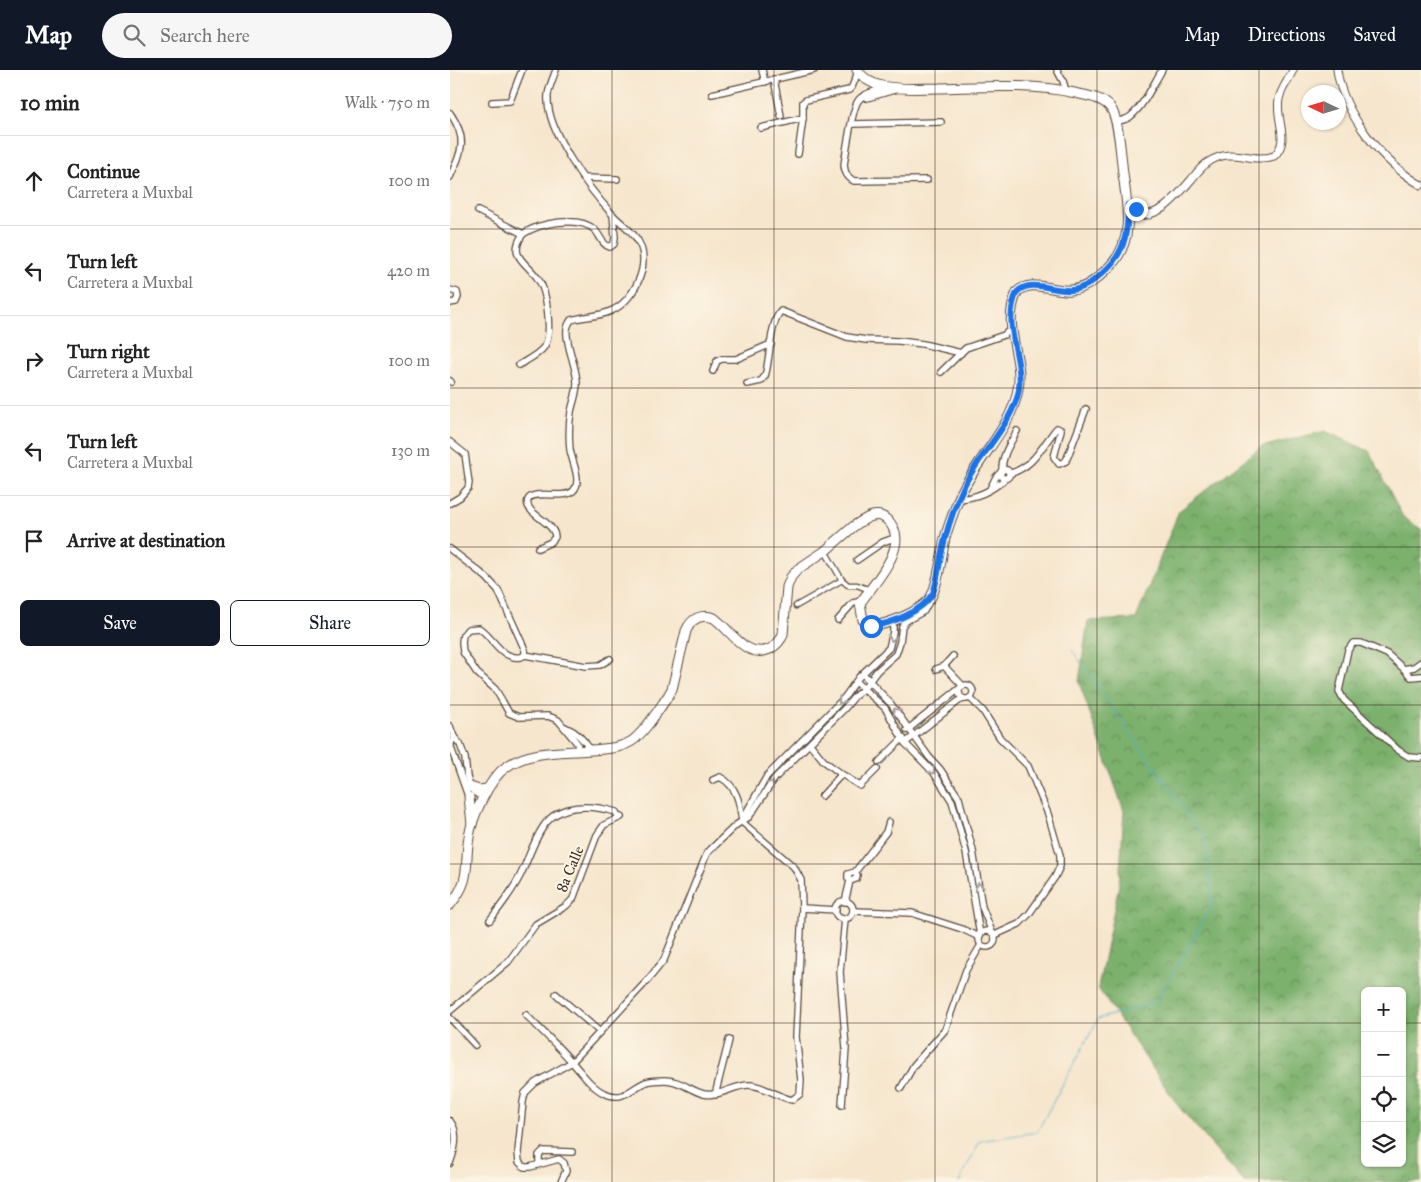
<!DOCTYPE html>
<html lang="en">
<head>
<meta charset="utf-8">
<style>
	body { margin:0; font-family:"IM FELL Great Primer",serif; background:#f6f6f6; color:#222 }
	.controls { position:absolute; right:15px; bottom:15px; display:grid; overflow:hidden; border-radius:8px; box-shadow:0 1px 4px #0004 }
	.controls button { width:45px; height:45px; display:grid; place-items:center; padding:0; border:0; border-bottom:1px solid #e0e0e0; background:#fff; color:#222; font:25px sans-serif }
	.compass { position:absolute; left:851px; top:15px; width:45px; height:45px; border-radius:50%; background:#fff; box-shadow:0 1px 4px #0004; rotate:274deg }
	.stop { position:absolute; width:15px; height:15px; margin:-11px; border:4px solid #1a73e8; border-radius:50%; background:#fff }
	.stop.end { background:#1a73e8; border-color:#fff; box-shadow:0 1px 5px #0008 }
	.list { margin:0; padding:0; list-style:none }
	h2 { display:flex; justify-content:space-between; align-items:center; height:65px; margin:0; padding:0 20px; font-size:21px }
	h2 small { font-size:16px; font-weight:400; color:#767676 }
	.list li { display:grid; grid-template-columns:32px 1fr auto; gap:15px; align-items:center; box-sizing:border-box; height:90px; padding:0 20px; border-top:1px solid #e0e0e0 }
	.list b { display:block; font-size:19px; white-space:nowrap }
	.list p { margin:0; font-size:16px; white-space:nowrap; color:#767676 }
	.list em { font-size:16px; font-style:normal; color:#767676 }
	.actions { display:flex; gap:10px; padding:15px 20px }
	.actions a { flex:1; padding:11px 0; border:1px solid #111827; border-radius:8px; text-align:center; font-size:18px; color:#111827 }
	.actions .main { background:#111827; color:#fff }
	.icon { flex:none; width:28px; height:28px; fill:none; stroke:currentColor; stroke-width:2; stroke-linecap:round; stroke-linejoin:round }
	.map { position:relative; flex:none; width:971px; height:1112px; overflow:hidden }
	header { display:flex; align-items:center; gap:30px; box-sizing:border-box; height:70px; padding:0 25px; background:#111827; color:#fff }
	header strong { font-size:24px }
	nav { display:flex; gap:28px; margin-inline-start:auto; font-size:18px }
	.search { width:350px; height:45px; background:#f6f6f6; display:flex; align-items:center; gap:12px; box-sizing:border-box; padding:0 18px; border-radius:28px; color:#767676; font-size:19px }
	main { display:flex }
	aside { flex:1; background:#fff }
	.map>svg:first-child { display:block }
</style>
</head>
<body>
<header>
<strong>Map</strong>
<div class="search"><svg class="icon" aria-label="search" viewBox="0 0 24 24"><circle cx="10" cy="10" r="6"/><path d="M15 15l6 6"/></svg>Search here</div>
<nav><a>Map</a><a>Directions</a><a>Saved</a></nav>
</header>
<main>
<aside>
<h2>10 min<small>Walk · 750 m</small></h2>
<ul class="list">
<li><svg class="icon" aria-label="ahead" viewBox="0 0 24 24"><path d="M12 20V5M6 11l6-6 6 6"/></svg><div><b>Continue</b><p>Carretera a Muxbal</p></div><em>100 m</em></li>
<li><svg class="icon" aria-label="left" viewBox="0 0 24 24"><path d="M17 20v-9H6M10 6l-5 5 5 5"/></svg><div><b>Turn left</b><p>Carretera a Muxbal</p></div><em>420 m</em></li>
<li><svg class="icon" aria-label="right" viewBox="0 0 24 24"><path d="M7 20v-9h11M14 6l5 5-5 5"/></svg><div><b>Turn right</b><p>Carretera a Muxbal</p></div><em>100 m</em></li>
<li><svg class="icon" aria-label="left" viewBox="0 0 24 24"><path d="M17 20v-9H6M10 6l-5 5 5 5"/></svg><div><b>Turn left</b><p>Carretera a Muxbal</p></div><em>130 m</em></li>
<li><svg class="icon" aria-label="arrive" viewBox="0 0 24 24"><path d="M6 21V4h12l-3 4 3 4H6"/></svg><div><b>Arrive at destination</b></div></li>
</ul>
<div class="actions"><a class="main">Save</a><a>Share</a></div>
</aside>
<div class="map">
<svg width="971" height="1112" viewBox="0 0 971 1112">
	<defs>
		<pattern id="forest-crowns" width="20" height="18" patternUnits="userSpaceOnUse" patternTransform="scale(1.25)"><rect width="20" height="18" fill="#7cb16d"/><path d="M2 6a3 3 0 1 1 6 0M12 15a3 3 0 1 1 6 0" fill="none" stroke="#679059"/></pattern>
	</defs>
	<rect width="100%" height="100%" fill="#fcf5e5"/>
	<filter id="ink" filterUnits="userSpaceOnUse"><feTurbulence type="fractalNoise" baseFrequency=".02" numOctaves="2"/><feDisplacementMap in="SourceGraphic" scale="10" xChannelSelector="R" yChannelSelector="G"/><feConvolveMatrix kernelMatrix="1 2 1 2 8 2 1 2 1" color-interpolation-filters="sRGB"/></filter>
	<filter id="wash" filterUnits="userSpaceOnUse"><feTurbulence type="fractalNoise" baseFrequency=".0096" numOctaves="4" result="noise"/><feDisplacementMap in="SourceGraphic" scale="20" xChannelSelector="R" yChannelSelector="G"/><feGaussianBlur stdDeviation="1.12" result="paint"/><feColorMatrix in="noise" values="0 0 0 0 0 0 0 0 0 0 0 0 0 0 0 0 0 1.4 0 .05"/><feComposite in="paint" operator="in"/></filter>
	<g filter="url(#wash)">
		<rect width="100%" height="100%" fill="#f6e6cd"/>
		<path fill="url(#forest-crowns)" stroke="#5c6e46" fill-rule="evenodd" d="M875,361L919,381L953,447L971,459V1112H794L729,1037L648,918L669,815L674,741L629,612L638,551L686,549L729,441L811,377ZM915,921H952V1093H915Z"/>
		<g fill="none" stroke-linecap="round" stroke-linejoin="round">
			<path stroke="#4cafcb" stroke-width="1" d="M509,1112L530,1071L587,1062L648,949L706,932L762,836L756,771L622,580"/>
		</g>
	</g>
	<g filter="url(#ink)">
		<g fill="none" stroke-linecap="round" stroke-linejoin="round">
			<g stroke="#574638" stroke-width="7">
				<g id="pedestrian">
					<path d="M375,481L392,510L398,515H407L420,520"/>
					<path d="M346,536L392,510"/>
				</g>
			</g>
			<g stroke="#574638" stroke-width="8">
				<g id="minor">
					<path d="M312,0L315,12"/>
					<path d="M607,0L613,11L616,21"/>
					<path d="M324,9L331,46"/>
					<path d="M436,17C428,21 413,23 408,31C402,39 396,82 394,95C395,103 397,107 404,111L477,110"/>
					<path d="M262,24L364,0"/>
					<path d="M417,28L444,20"/>
					<path d="M42,32L60,31L72,0"/>
					<path d="M0,43C18,69 12,81 0,107"/>
					<path d="M666,52C671,50 677,50 681,46C694,35 703,15 712,0"/>
					<path d="M402,54L491,52"/>
					<path d="M311,58L353,48"/>
					<path d="M348,84L353,48V32L356,30L399,20L402,17L408,2"/>
					<path d="M133,108L167,109"/>
					<path d="M28,141L73,164C89,153 129,145 145,160C150,165 152,175 160,177L164,174L165,167L163,145"/>
					<path d="M0,220L7,222L8,227L6,232L0,233"/>
					<path d="M69,295C77,290 88,285 94,277C103,264 97,221 88,209C77,192 57,187 73,164"/>
					<path d="M263,301L267,291L272,289H286L321,274"/>
					<path d="M491,302L516,278L554,265L561,259"/>
					<path d="M0,311L1,312"/>
					<path d="M297,314L311,311L315,306C320,291 320,251 331,241L397,267L416,270L449,271L473,274L511,283"/>
					<path d="M0,372L15,384L19,413L18,418L10,427L0,433"/>
					<circle cx="555" cy="404" r="4.5"/>
					<path d="M552,400C552,385 560,374 567,361"/>
					<path d="M559,404C578,398 586,387 597,371C601,366 603,362 607,358L611,360L604,387L609,394L616,391L636,339"/>
					<path d="M540,419L546,407L551,402"/>
					<path d="M508,429C527,428 543,420 556,408"/>
					<path d="M88,478L101,472L105,467C105,452 73,443 78,430C83,418 116,431 124,420C132,411 122,391 120,380C119,369 119,353 121,342C123,332 127,323 127,313C127,297 115,274 117,260C117,257 119,253 121,250C134,246 148,247 161,241C184,231 202,194 188,171C182,160 170,153 162,144C139,119 95,60 98,25C99,17 103,8 106,0"/>
					<path d="M0,479L36,507L48,520L75,580V585L71,587C51,590 43,567 29,558L18,559L13,565L12,572L13,582L27,603L45,619L50,627L59,643L69,647L98,646L108,650L127,673L129,681"/>
					<path d="M407,490L433,472L447,467"/>
					<path d="M388,550L403,533L412,531"/>
					<path d="M75,585L136,596L150,595L160,589"/>
					<path d="M971,592L964,597L954,599L937,584L911,573H903L898,580L889,621L894,630L948,680L959,687L971,688"/>
					<path d="M494,596L503,586"/>
					<path d="M486,599L494,596L512,615"/>
					<path d="M954,599L961,607L971,606"/>
					<path d="M413,604L441,634L479,687L490,699L509,728L523,781L532,837L542,862"/>
					<path d="M406,612L435,638L455,673L484,703L502,731L516,782L530,865"/>
					<circle cx="516" cy="622" r="7"/>
					<path d="M520,628L533,641L550,668L578,696L598,744L610,785V796L605,807L579,844L569,854L545,865"/>
					<path d="M0,656L4,667L10,674L15,688L17,707L20,717L24,722L33,728"/>
					<path d="M115,657C127,662 134,669 140,680"/>
					<path d="M457,660L509,619"/>
					<path d="M4,667L1,673V678L19,729"/>
					<path d="M455,673L510,630L514,629"/>
					<path d="M360,674L374,691L390,703V706L372,726"/>
					<path d="M429,692L453,668"/>
					<path d="M390,703L410,716L427,699"/>
					<path d="M292,750L317,706L394,628L409,607L439,578L443,562V551"/>
					<path d="M405,802L407,805L406,809L400,811L398,808V804L405,802L436,762L439,752"/>
					<circle cx="394" cy="840" r="9"/>
					<path d="M395,832L400,811"/>
					<path d="M352,838L386,840"/>
					<path d="M403,841L462,843L512,859L529,867"/>
					<path d="M40,850C51,836 62,822 70,806C78,790 83,772 93,757C109,732 142,735 166,742L169,748"/>
					<circle cx="537" cy="869" r="8"/>
					<path d="M106,924L150,962"/>
					<path d="M0,941L58,892L86,854L116,836L123,829L147,765L154,755L171,747"/>
					<path d="M76,945C91,960 107,975 121,991C131,1002 141,1017 154,1023C174,1032 179,1019 196,1012C202,1010 209,1010 215,1010C230,1010 241,1021 254,1024C270,1027 284,1015 299,1015C314,1015 327,1027 342,1030L350,1024L351,1010L346,967L352,838L351,810L344,797L292,752C290,733 287,716 270,707L263,710"/>
					<path d="M0,948L25,975"/>
					<path d="M451,1018L464,995L495,960L516,900L531,875"/>
					<path d="M265,1025L279,970"/>
					<path d="M392,1035L396,978L390,902L395,849"/>
					<path d="M0,1051C9,1062 5,1080 0,1093"/>
					<path d="M89,1094V1085L93,1081L122,1082"/>
					<path d="M111,1112L116,1101L114,1093L109,1089L80,1097H74L69,1092L68,1082L73,1032L75,1023L85,1013L122,992L197,911L214,890L257,783L286,755L299,747L325,708L395,638L404,627L414,618L427,601L446,584L450,572L452,556L456,551L474,541L478,533"/>
				</g>
			</g>
			<g stroke="#574638" stroke-width="9">
				<g id="tertiary">
					<path d="M887,0C893,44 933,93 971,115"/>
					<path d="M678,135L699,145"/>
					<path d="M678,146C710,148 721,133 741,110C746,104 751,97 757,93C783,75 799,94 824,86C841,70 825,50 829,29C831,19 839,9 843,0"/>
				</g>
			</g>
			<g stroke="#574638" stroke-width="11">
				<g id="secondary">
					<path d="M20,717L29,720L37,719"/>
					<path d="M19,727L22,754"/>
					<path d="M0,835C22,809 14,797 19,767C22,747 39,709 56,697C82,678 122,683 153,679C163,678 173,677 182,671C195,662 209,639 218,626L222,619L236,561C241,549 251,543 264,548C281,560 296,590 320,579C327,575 331,571 333,564L337,517L341,507L348,499L375,481L404,456C413,450 426,440 436,449C464,472 425,512 410,533L413,550L421,556C438,555 468,542 479,530C488,519 492,482 495,468C499,454 504,441 509,428C524,391 562,359 568,319C574,287 551,257 567,222C581,208 603,222 621,220C638,219 651,205 662,194C683,171 678,139 674,111C671,94 670,49 660,37C651,27 637,26 625,23C581,13 533,17 489,18C470,18 450,20 432,16C422,14 413,8 407,0"/>
				</g>
			</g>
			<use href="#pedestrian" stroke="#fff" stroke-width="4.5"/>
			<use href="#minor" stroke="#fff" stroke-width="5.5"/>
			<use href="#tertiary" stroke="#fff" stroke-width="7"/>
			<use href="#secondary" stroke="#fff" stroke-width="9"/>
		</g>
		<defs><path id="oneway-chevron" d="M-2-3.5L2.5 0L-2 3.5" fill="none" stroke-width="1.6" stroke-linecap="round" stroke-linejoin="round" transform="scale(1.25)"/></defs>
		<g stroke="#a79f9a">
			<use href="#oneway-chevron" transform="translate(442 568) rotate(101)"/>
			<use href="#oneway-chevron" transform="translate(391 631) rotate(133)"/>
			<use href="#oneway-chevron" transform="translate(446 641) rotate(-126)"/>
			<use href="#oneway-chevron" transform="translate(482 701) rotate(51)"/>
			<use href="#oneway-chevron" transform="translate(321 714) rotate(-53)"/>
			<use href="#oneway-chevron" transform="translate(529 816) rotate(-99)"/>
		</g>
	</g>
	<g fill="none" stroke-linecap="round" stroke-linejoin="round" filter="url(#ink)">
		<path stroke="#1a73e8" stroke-width="6" d="M421,556C442,554 473,541 483,523C488,509 489,495 492,481C497,459 504,437 514,416C529,385 556,361 567,328C578,294 550,258 567,222C581,208 604,222 622,220C633,219 641,213 649,206C674,186 678,166 678,135L686,139"/>
	</g>
	<path fill="none" stroke="#3b2a1e" stroke-width="1" stroke-opacity="0.55" d="M162,0V1112M324,0V1112M485,0V1112M647,0V1112M809,0V1112M0,159H971M0,318H971M0,477H971M0,635H971M0,794H971M0,953H915M952,953H971"/>
	<g text-anchor="middle" dominant-baseline="central" stroke-width="4" stroke-linejoin="round" paint-order="stroke">
		<g font-size="15" fill="#3b2a1e" stroke="#fcf5e5">
			<text transform="translate(120 799) rotate(-67)">8a Calle</text>
		</g>
	</g>
</svg>
<div class="controls">
<button>+</button>
<button>−</button>
<button><svg class="icon" aria-label="locate" viewBox="0 0 24 24"><circle cx="12" cy="12" r="6"/><path d="M12 2v4M12 18v4M2 12h4M18 12h4"/></svg></button>
<button><svg class="icon" aria-label="layers" viewBox="0 0 24 24"><path d="M12 4l9 5-9 5-9-5zM3 14l9 5 9-5"/></svg></button>
</div>
<svg class="compass" viewBox="-18 -18 36 36"><path d="M0-13l5 13h-10z" fill="#e53935"/><path d="M0 13l5-13h-10z" fill="#767676"/></svg>
<div class="stop" style="left:421px;top:556px"></div>
<div class="stop end" style="left:686px;top:139px"></div>
</div>
</main>
</body>
</html>
